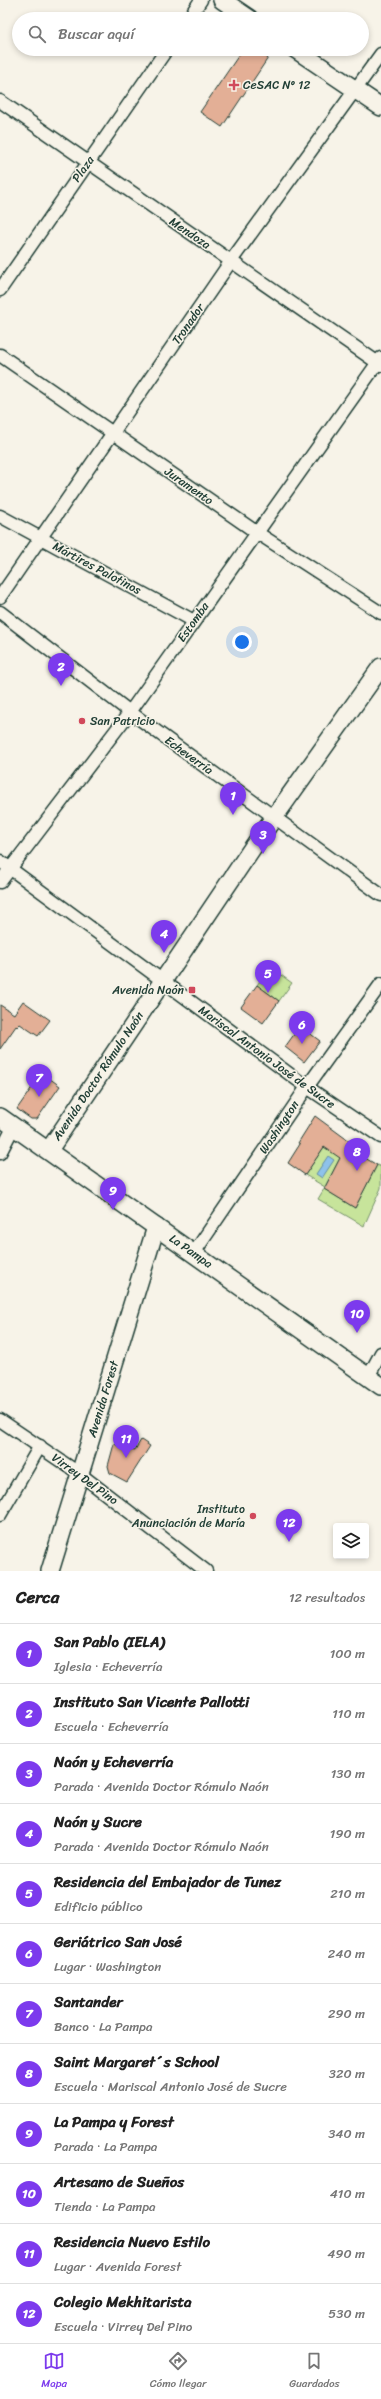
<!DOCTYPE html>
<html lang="es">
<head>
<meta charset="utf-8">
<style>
	body { margin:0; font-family:Sriracha,sans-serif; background:#f2f2f2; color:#222 }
	.controls { position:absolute; right:12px; bottom:12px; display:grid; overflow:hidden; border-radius:4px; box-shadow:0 2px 6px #0003 }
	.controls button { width:36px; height:36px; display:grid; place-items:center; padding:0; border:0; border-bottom:1px solid #e0e0e0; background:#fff; color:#222; font:20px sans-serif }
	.you { position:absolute; left:242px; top:642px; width:14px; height:14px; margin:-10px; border:3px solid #fff; border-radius:50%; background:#1a73e8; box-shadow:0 0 0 6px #1a73e833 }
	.badge { display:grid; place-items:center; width:26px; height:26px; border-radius:50%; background:#7c3aed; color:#fff; font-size:13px; font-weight:700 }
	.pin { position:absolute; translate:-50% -33px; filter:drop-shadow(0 1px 2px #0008) }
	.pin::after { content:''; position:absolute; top:21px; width:14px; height:12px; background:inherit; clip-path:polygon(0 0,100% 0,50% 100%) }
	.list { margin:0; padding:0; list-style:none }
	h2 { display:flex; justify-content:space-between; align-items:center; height:52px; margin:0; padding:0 16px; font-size:17px }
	h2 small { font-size:13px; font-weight:400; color:#767676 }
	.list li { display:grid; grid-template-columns:26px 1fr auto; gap:12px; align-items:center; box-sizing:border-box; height:60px; padding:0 16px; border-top:1px solid #e0e0e0 }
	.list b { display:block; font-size:15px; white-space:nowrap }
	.list p { margin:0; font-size:13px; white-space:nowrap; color:#767676 }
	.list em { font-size:13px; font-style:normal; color:#767676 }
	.icon { flex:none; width:22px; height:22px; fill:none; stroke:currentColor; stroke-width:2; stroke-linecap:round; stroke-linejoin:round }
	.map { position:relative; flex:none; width:381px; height:1571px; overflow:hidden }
	.search { position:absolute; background:#fff; box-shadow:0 2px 6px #0003; left:12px; right:12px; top:12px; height:44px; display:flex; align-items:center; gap:10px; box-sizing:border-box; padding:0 14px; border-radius:22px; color:#767676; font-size:15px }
	.sheet { height:772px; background:#fff }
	nav { display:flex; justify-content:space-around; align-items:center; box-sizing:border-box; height:56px; border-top:1px solid #e0e0e0; background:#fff; font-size:11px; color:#767676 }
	nav a { display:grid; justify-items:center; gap:2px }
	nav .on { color:#7c3aed }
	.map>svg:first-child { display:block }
</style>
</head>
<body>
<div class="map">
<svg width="381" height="1571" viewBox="0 0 381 1571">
	<rect width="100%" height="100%" fill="#f7f3e8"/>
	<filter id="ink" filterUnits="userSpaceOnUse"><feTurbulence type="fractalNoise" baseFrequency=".025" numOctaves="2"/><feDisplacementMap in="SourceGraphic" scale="8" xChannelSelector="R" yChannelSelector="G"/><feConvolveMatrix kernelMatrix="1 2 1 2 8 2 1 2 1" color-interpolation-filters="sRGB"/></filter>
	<g filter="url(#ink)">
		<g fill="#c7e49b" stroke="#739068">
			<path d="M270,967L292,983L279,1001L257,985Z"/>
			<path d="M324,1147L341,1156L325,1187L305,1175Z"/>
			<path d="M377,1165L381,1167V1188L364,1226L318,1199L324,1189L355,1208Z"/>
		</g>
		<path fill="#8ec2eb" stroke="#628da2" d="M328,1156L334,1160L322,1178L316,1174Z"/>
		<g fill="#e3af96" stroke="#1f3d34">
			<path d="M243,49H255L268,58L222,127L200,112Z"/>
			<path d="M257,985L279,1001L263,1023L241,1007Z"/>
			<path d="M23,1001L50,1020L38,1036L20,1024L17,1027L16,1026L0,1049V1005L14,1014Z"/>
			<path d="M300,1026L320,1041L304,1062L285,1047Z"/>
			<path d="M42,1073L60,1086L37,1119H31L17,1109Z"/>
			<path d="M315,1116L349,1141L346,1147L377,1165L355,1208L324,1189L340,1158L324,1147L305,1175L288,1163L300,1144L298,1143Z"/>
			<path d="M141,1440L150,1446L127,1482L110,1473L108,1466L114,1444L135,1450Z"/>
		</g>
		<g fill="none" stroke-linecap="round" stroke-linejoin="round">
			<g stroke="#1f3d34" stroke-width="15">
				<g id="street">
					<path d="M188,19L201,0"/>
					<path d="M0,101L381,365"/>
					<path d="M0,290L167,49"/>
					<path d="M0,355L256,532L381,613"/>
					<path d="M0,516L194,621"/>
					<path d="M0,597L231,261L381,54"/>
					<path d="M0,612L130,712L381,895"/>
					<path d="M0,861L307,1087L381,1137"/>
					<path d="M0,882L130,712L381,358"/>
					<path d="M0,1153L14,1126"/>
					<path d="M194,1253L307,1087L381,984"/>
					<path d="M368,1377L381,1353"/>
					<path d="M0,1420L80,1474L206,1571"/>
					<path d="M0,1515L40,1446"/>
				</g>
			</g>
			<g stroke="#1f3d34" stroke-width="20">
				<g id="secondary">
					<path d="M222,0L250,19"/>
					<path d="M295,49L381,107"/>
					<path d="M0,1117L381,1386"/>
					<path d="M49,1150L253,847L381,667"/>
					<path d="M50,1571L156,1227"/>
				</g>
			</g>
			<use href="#street" stroke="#f7f3e8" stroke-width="12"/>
			<use href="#secondary" stroke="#f7f3e8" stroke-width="17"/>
		</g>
	</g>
	<g fill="#d1495b" stroke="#f7f3e8" stroke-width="1.5">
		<path d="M232 79h4v4h4v4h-4v4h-4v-4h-4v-4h4z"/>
		<circle cx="82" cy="721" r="4"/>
		<rect x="188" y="986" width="8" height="8" rx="2"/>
		<circle cx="253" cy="1516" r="4"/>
	</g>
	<g text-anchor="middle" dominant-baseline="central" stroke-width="3" stroke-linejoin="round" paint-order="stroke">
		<g font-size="12" fill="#1f3d34" stroke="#f7f3e8" text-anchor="start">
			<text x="243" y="85">CeSAC Nº 12</text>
			<text x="90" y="721">San Patricio</text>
			<text x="184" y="990" text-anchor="end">Avenida Naón</text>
			<text x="245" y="1509" text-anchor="end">Instituto<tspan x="245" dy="14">Anunciación de María</tspan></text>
		</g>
		<g font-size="12" fill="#1f3d34" stroke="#f7f3e8">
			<text transform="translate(83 169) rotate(-55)">Plaza</text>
			<text transform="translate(190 233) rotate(34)">Mendoza</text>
			<text transform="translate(188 324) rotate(-55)">Tronador</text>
			<text transform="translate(189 486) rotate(35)">Juramento</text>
			<text transform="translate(97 568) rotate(28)">Mártires Palotinos</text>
			<text transform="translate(193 622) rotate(-55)">Estomba</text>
			<text transform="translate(189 755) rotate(36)">Echeverría</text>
			<text transform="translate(267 1057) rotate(36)">Mariscal Antonio José de Sucre</text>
			<text transform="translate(98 1076) rotate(-56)">Avenida Doctor Rómulo Naón</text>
			<text transform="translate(279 1127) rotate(-56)">Washington</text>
			<text transform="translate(191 1251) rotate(35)">La Pampa</text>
			<text transform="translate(103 1399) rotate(-73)">Avenida Forest</text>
			<text transform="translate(85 1479) rotate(36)">Virrey Del Pino</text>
		</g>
	</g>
</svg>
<div class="controls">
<button><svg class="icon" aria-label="layers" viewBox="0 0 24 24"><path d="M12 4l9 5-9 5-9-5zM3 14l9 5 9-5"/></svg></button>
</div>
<div class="you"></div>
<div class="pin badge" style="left:233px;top:815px">1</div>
<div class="pin badge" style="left:61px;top:686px">2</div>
<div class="pin badge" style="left:263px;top:854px">3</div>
<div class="pin badge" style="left:164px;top:953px">4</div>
<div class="pin badge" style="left:268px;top:993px">5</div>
<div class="pin badge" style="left:302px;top:1044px">6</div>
<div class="pin badge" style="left:39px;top:1097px">7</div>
<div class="pin badge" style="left:357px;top:1171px">8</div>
<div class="pin badge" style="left:113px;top:1210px">9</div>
<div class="pin badge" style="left:357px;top:1333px">10</div>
<div class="pin badge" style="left:126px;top:1458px">11</div>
<div class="pin badge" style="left:289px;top:1542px">12</div>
<div class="search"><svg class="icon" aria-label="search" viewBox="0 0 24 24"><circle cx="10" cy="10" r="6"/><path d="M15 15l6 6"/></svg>Buscar aquí</div>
</div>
<section class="sheet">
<h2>Cerca<small>12 resultados</small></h2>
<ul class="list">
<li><span class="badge">1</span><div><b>San Pablo (IELA)</b><p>Iglesia · Echeverría</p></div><em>100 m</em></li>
<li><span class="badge">2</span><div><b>Instituto San Vicente Pallotti</b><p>Escuela · Echeverría</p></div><em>110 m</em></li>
<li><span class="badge">3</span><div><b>Naón y Echeverría</b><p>Parada · Avenida Doctor Rómulo Naón</p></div><em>130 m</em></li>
<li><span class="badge">4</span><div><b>Naón y Sucre</b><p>Parada · Avenida Doctor Rómulo Naón</p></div><em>190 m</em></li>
<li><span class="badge">5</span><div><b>Residencia del Embajador de Tunez</b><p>Edificio público</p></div><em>210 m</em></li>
<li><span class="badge">6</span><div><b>Geriátrico San José</b><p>Lugar · Washington</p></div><em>240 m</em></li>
<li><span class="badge">7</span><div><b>Santander</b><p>Banco · La Pampa</p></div><em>290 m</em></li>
<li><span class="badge">8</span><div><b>Saint Margaret´s School</b><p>Escuela · Mariscal Antonio José de Sucre</p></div><em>320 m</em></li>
<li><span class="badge">9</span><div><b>La Pampa y Forest</b><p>Parada · La Pampa</p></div><em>340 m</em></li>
<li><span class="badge">10</span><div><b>Artesano de Sueños</b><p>Tienda · La Pampa</p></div><em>410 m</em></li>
<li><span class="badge">11</span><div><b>Residencia Nuevo Estilo</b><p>Lugar · Avenida Forest</p></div><em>490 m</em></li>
<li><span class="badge">12</span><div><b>Colegio Mekhitarista</b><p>Escuela · Virrey Del Pino</p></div><em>530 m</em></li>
</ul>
</section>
<nav>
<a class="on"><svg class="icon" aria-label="map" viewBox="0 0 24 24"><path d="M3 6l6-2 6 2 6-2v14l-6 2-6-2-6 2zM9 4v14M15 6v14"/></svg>Mapa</a>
<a><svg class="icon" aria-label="directions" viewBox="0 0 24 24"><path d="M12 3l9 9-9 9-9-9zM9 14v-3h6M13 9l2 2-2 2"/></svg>Cómo llegar</a>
<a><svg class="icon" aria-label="saved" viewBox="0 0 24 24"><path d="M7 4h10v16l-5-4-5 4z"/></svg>Guardados</a>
</nav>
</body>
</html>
